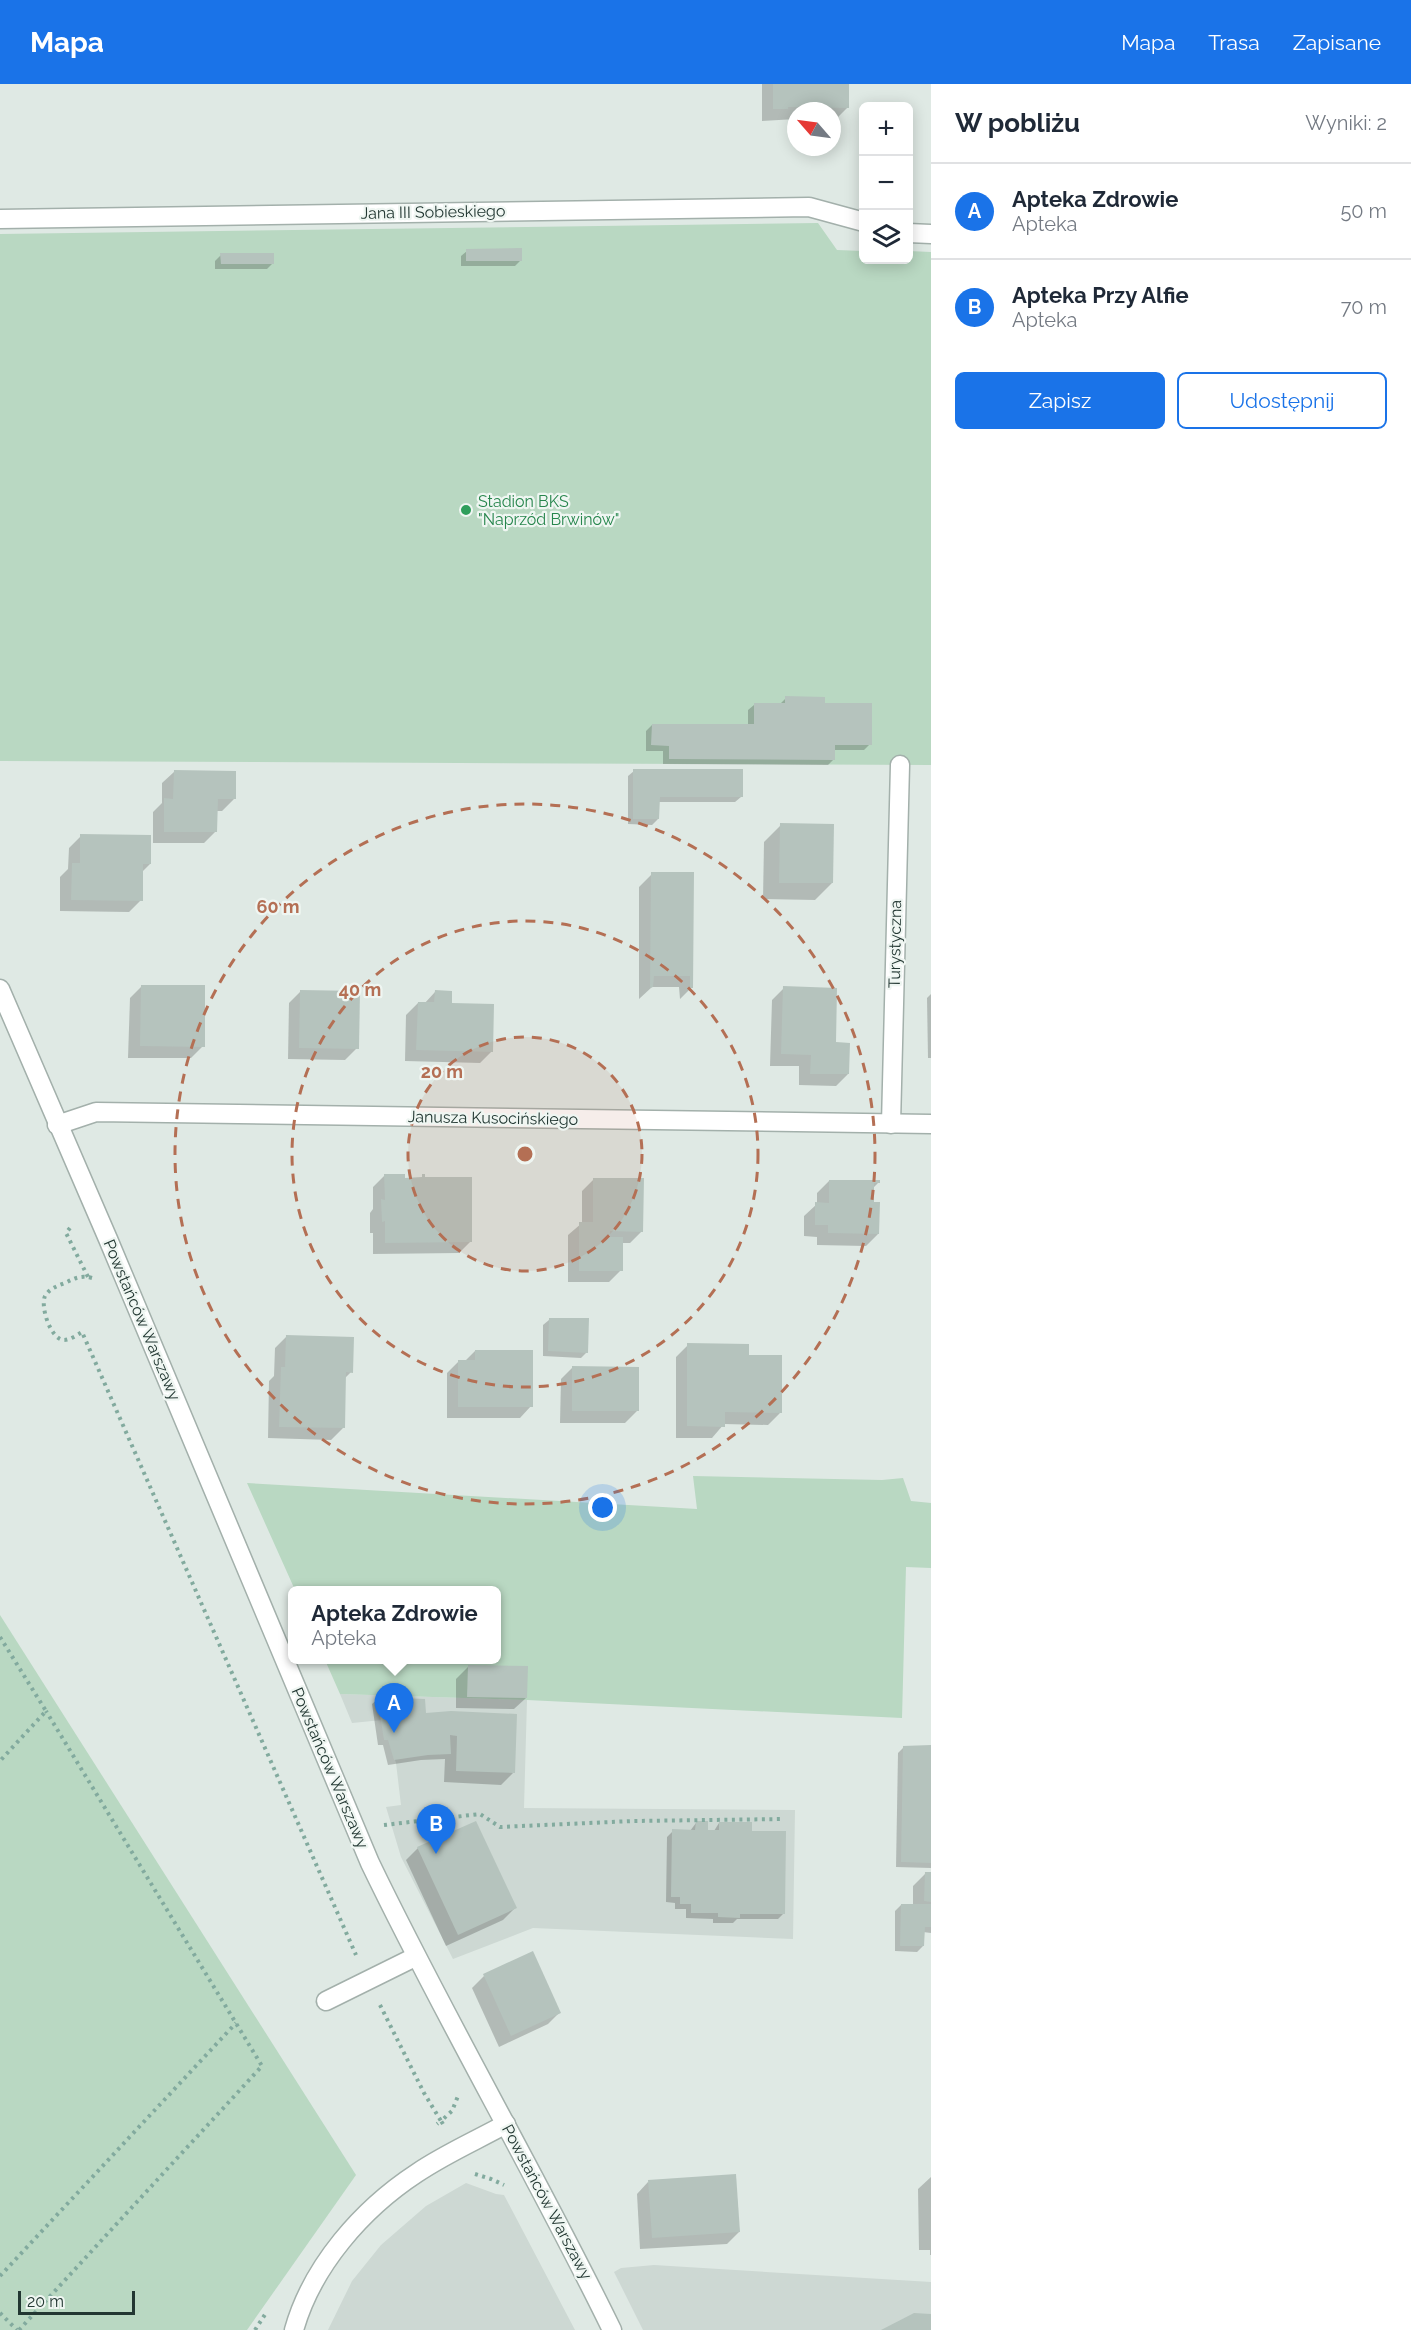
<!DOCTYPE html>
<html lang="pl">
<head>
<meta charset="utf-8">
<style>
	body { margin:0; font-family:Raleway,sans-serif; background:#f6f6f7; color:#1f2937 }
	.controls { position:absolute; right:18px; top:18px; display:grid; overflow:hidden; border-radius:9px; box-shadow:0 3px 15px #0003 }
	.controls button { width:54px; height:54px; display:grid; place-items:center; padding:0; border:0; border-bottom:2px solid #e0e1e3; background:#fff; color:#1f2937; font:30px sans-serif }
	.compass { position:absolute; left:787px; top:18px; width:54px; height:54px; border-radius:50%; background:#fff; box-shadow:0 3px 15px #0003; rotate:298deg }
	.scale { position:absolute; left:18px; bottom:15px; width:117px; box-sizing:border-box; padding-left:6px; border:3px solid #223732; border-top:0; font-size:16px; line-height:21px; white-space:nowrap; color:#223732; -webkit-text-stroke:4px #eff6f2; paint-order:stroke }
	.you { position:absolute; left:603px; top:1424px; width:21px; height:21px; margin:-15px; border:4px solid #fff; border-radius:50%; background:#1a73e8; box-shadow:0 0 0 9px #1a73e833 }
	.badge { display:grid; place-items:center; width:39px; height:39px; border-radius:50%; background:#1a73e8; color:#fff; font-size:20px; font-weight:700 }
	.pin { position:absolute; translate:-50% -50px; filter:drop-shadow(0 2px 3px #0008) }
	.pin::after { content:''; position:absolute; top:32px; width:21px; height:18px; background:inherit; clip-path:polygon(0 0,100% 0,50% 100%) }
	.popup { position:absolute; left:288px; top:1502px; width:213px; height:78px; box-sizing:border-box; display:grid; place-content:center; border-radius:9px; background:#fff; filter:drop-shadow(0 2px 4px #0005); font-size:20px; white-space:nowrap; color:#747a83 }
	.popup b { font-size:22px; color:#1f2937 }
	.popup::after { content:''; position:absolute; left:50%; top:100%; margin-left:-12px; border:12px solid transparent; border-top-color:#fff }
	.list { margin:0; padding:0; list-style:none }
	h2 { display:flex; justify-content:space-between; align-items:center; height:78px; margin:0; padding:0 24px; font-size:26px }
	h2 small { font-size:20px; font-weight:400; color:#747a83 }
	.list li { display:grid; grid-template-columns:39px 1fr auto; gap:18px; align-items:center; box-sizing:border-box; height:96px; padding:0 24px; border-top:2px solid #e0e1e3 }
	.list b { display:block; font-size:22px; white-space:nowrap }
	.list p { margin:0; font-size:20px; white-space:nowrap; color:#747a83 }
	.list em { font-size:20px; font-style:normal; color:#747a83 }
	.actions { display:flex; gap:12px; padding:18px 24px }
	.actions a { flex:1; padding:14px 0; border:2px solid #1a73e8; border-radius:9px; text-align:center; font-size:21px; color:#1a73e8 }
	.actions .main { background:#1a73e8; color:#fff }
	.icon { flex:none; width:33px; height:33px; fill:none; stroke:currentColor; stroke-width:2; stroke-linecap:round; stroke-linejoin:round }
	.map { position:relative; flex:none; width:931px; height:2246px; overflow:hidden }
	header { display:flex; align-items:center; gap:36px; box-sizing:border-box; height:84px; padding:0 30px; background:#1a73e8; color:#fff }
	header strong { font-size:28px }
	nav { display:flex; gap:33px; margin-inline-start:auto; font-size:21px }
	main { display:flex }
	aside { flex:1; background:#fff }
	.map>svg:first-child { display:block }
</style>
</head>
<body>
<header>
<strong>Mapa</strong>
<nav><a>Mapa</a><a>Trasa</a><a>Zapisane</a></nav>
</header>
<main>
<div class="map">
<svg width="931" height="2246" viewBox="0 0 931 2246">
	<rect width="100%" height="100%" fill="#dfe9e4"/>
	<g fill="#cdd8d3">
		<path d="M340,1610L527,1616L524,1724L795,1726L793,1855L533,1844L453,1875L401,1773L386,1723L401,1721L396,1679L382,1636L352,1639Z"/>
		<path d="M466,2099L496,2110L504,2111L575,2246H328L352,2197L381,2161L426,2122Z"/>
		<path d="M654,2181L931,2198V2246H643L614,2188L621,2184Z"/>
	</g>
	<g fill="#b9d8c2">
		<path d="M818,139L837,166L863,167L864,176H908L909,167L931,168V681L0,677V150Z"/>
		<path d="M693,1392L882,1396L903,1394L911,1417L931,1419V1484L906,1483L902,1634L527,1616L340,1610L325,1576H496V1506H295L247,1399L697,1425Z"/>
		<path d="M0,1531L356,2091L247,2246H0Z"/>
	</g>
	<g fill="#0003">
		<path d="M762,0H848V23L836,35H832V27H796V35L762,37Z"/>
		<path d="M467,167L521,176L515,182H461V172Z"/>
		<path d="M221,171L273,179L267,185H215V177Z"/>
		<path d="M786,614L823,621L870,660L864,666H834V675L828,681L663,680V667H646V647L652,641H748V626L754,621L780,620Z"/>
		<path d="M634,687L741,713L735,718H658V735L652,741L628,740V692Z"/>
		<path d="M174,688L234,715L222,727H216V747L204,759H153V728L162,719V699Z"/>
		<path d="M781,741L832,799L815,816L763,815L764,758Z"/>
		<path d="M81,752L150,780L142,788L141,816L129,828L60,827V793L68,785L69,764Z"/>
		<path d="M693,789L692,903L680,915L679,903H652L639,915V803L651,791Z"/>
		<path d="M142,902L203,962L191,974H128L130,914Z"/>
		<path d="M784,904L848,990L836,1002L799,1001V982H770L772,916Z"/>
		<path d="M301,907L357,964L345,976L288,975L289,919Z"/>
		<path d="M435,908L451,920L492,967L480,979L405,977L406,931L418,919L424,920Z"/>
		<path d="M931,910V974H928L927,914Z"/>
		<path d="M385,1091L404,1095L471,1157L459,1169L373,1170V1149H370V1129L373,1125V1103Z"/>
		<path d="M594,1095L642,1147L630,1159H622L621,1186L609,1198H568V1151L582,1139V1107Z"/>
		<path d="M829,1097L878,1099L873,1104V1120L878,1150L866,1162L817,1161V1153L804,1152V1132L817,1120V1109Z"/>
		<path d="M549,1236L587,1268L581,1274L543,1272V1241Z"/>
		<path d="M287,1252L351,1288L344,1295L343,1344L331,1356L268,1354L269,1297L274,1292L275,1264Z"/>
		<path d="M688,1261L747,1272L780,1329L768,1341L724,1340L712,1354H676V1273Z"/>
		<path d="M475,1267L531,1322L520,1334H447V1289L459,1277H465Z"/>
		<path d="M573,1283L637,1327L625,1339H560L561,1295Z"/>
		<path d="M468,1583L526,1614L514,1625L456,1624V1595Z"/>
		<path d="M378,1615L424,1631L451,1629L513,1689L501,1701L444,1698L445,1675L421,1676L388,1681L383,1661H378L372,1620Z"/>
		<path d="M931,1662V1784L896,1783L898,1669L904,1663Z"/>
		<path d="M696,1739L706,1747H714L719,1739L783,1830L778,1835H737L733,1839H713V1835L686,1834V1825H675V1819L666,1818L667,1753L673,1747H690Z"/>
		<path d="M418,1764L515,1824L503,1836L446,1862L406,1776Z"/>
		<path d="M925,1790H931V1849L923,1848V1862L917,1868L895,1867V1827L901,1821L913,1822V1802Z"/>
		<path d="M484,1892L560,1928L548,1940L499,1963L472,1904Z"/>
		<path d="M931,2093V2171H930V2166H919L918,2105Z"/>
		<path d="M648,2098L739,2148L727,2160L640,2165L637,2110Z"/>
	</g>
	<g fill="#b5c3bd">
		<path d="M773,0H849V24L788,23V25H773Z"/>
		<path d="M522,164V177H466V165Z"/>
		<path d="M220,169H274V180H221Z"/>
		<path d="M785,612L825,613V619H872V661H835V676L669,675V662L651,661L652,640H754V619H785Z"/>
		<path d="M633,685H743V713H660L659,735H633Z"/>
		<path d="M174,686L236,687V715H218L217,748H164V714L173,715Z"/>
		<path d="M780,739L834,740L833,799H779Z"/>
		<path d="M80,750L151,751V780H143V817L71,816L72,779H80Z"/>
		<path d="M651,788H694L693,904H690V892H654L653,903L650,904Z"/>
		<path d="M141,901H205V963L140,962Z"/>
		<path d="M783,902L837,904L836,958L850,959L849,990H810L811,971L781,970Z"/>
		<path d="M300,906L360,907L359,965L299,964Z"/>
		<path d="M435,906L452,907V919L494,920L493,968L416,966L418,918H434Z"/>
		<path d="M384,1090H405V1094L422,1093V1090H425V1093H472V1158L385,1159V1137L382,1138L381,1115L385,1116Z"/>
		<path d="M593,1094H644L643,1148L610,1147V1153H623V1187H579V1138H593Z"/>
		<path d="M829,1096H880V1099H874V1118H880L879,1150L828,1149V1141H815V1118L829,1119Z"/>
		<path d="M549,1234H589L588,1269L548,1267Z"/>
		<path d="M286,1251L354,1253L353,1289L346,1288L345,1344L279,1343L281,1283H285Z"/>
		<path d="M687,1259L749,1260V1271H782V1329L725,1328V1343L687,1342Z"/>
		<path d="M475,1266H533V1323H458V1276H475Z"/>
		<path d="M572,1282L639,1283V1327H572Z"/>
		<path d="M468,1581L528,1582L527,1614L467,1613Z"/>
		<path d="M377,1613L425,1615L426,1629L451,1627L517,1630L515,1689L456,1687L457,1652L450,1651L451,1670L428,1671L394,1676L388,1656H384Z"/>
		<path d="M931,1661V1779L901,1778L903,1662Z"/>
		<path d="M476,1737L517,1824L458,1851L417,1763Z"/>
		<path d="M696,1737H708V1746H719V1738H752V1747H786L785,1830H740V1834L718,1833V1829H691V1820H680V1813H671L672,1745L695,1746Z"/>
		<path d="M925,1788H931V1818L924,1817Z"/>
		<path d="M901,1820H931V1843H925L924,1862H900Z"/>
		<path d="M533,1867L561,1929L511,1952L483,1890Z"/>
		<path d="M736,2090L740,2148L652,2154L648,2096Z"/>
		<path d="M914,2229L931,2230V2246H881Z"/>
	</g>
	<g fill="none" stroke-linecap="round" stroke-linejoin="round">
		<g stroke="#a3b0ab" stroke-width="21">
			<g id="minor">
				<path d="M0,135L809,123L864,138"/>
				<path d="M908,149L931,150"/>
				<path d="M0,905L108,1155L370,1779C446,1937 535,2088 612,2246"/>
				<path d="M891,1040L900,681"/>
				<path d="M57,1041L96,1028L931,1040"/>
				<path d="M326,1917L415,1873"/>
				<path d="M294,2246C312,2182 362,2125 417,2089C445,2070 477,2056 506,2040"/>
			</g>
		</g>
		<g stroke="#82aa9e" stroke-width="4" stroke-dasharray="3 4.5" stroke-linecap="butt">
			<path d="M70,1144L66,1149L88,1193"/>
			<path d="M92,1194C81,1191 75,1194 65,1199C57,1202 49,1205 45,1212C40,1223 51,1256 64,1256C70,1256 77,1251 82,1248L356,1871"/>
			<path d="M0,1553L46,1627L0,1677"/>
			<path d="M384,1741L480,1730L500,1743L633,1737L783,1735"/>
			<path d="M380,1921L424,2009L441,2037L437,2040"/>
			<path d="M443,2040L441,2037L452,2027L458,2012"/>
			<path d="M475,2090L491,2095L504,2101"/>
			<path d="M0,2192L236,1939"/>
			<path d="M0,2229L17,2246"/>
			<path d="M19,2246L262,1982L46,1627"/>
			<path d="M255,2246L266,2229"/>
		</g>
		<use href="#minor" stroke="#fff" stroke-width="18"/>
	</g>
	<circle cx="525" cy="1070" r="117" fill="#b46f54" fill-opacity=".12"/>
	<g fill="none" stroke="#b46f54" stroke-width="3" stroke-dasharray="10 8">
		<circle cx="525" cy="1070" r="117"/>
		<circle cx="525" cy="1070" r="233"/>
		<circle cx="525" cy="1070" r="350"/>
	</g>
	<circle fill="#2e9e5b" stroke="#eff6f2" stroke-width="2" cx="466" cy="426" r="6"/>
	<g text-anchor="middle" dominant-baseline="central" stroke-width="4.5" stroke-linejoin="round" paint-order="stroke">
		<g font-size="16" fill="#223732" stroke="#eff6f2">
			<text transform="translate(433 128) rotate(-1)">Jana III Sobieskiego</text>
			<text transform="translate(895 860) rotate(-89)">Turystyczna</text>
			<text transform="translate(493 1034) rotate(1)">Janusza Kusocińskiego</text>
			<text transform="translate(142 1236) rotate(67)">Powstańców Warszawy</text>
			<text transform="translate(330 1684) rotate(67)">Powstańców Warszawy</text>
			<text transform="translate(547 2118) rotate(62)">Powstańców Warszawy</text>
		</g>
		<g font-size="16" fill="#27864d" stroke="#eff6f2" text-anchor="start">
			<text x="478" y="417">Stadion BKS<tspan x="478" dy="18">"Naprzód Brwinów"</tspan></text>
		</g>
	</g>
	<circle cx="525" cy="1070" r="9" fill="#b46f54" stroke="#eff6f2" stroke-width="3"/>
	<g font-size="18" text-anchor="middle" font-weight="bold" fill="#b46f54" stroke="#eff6f2" stroke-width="4.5" stroke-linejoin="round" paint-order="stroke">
		<text x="278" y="829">60 m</text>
		<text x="360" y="912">40 m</text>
		<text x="442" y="994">20 m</text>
	</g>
</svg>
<div class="controls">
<button>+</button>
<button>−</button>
<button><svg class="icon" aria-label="layers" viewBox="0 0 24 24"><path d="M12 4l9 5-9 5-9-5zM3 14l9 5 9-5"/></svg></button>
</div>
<svg class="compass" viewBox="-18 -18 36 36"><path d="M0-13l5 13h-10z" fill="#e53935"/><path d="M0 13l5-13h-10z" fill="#747a83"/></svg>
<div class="scale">20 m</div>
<div class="you"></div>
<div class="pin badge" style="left:394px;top:1649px">A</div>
<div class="popup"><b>Apteka Zdrowie</b>Apteka</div>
<div class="pin badge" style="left:436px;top:1770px">B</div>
</div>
<aside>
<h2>W pobliżu<small>Wyniki: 2</small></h2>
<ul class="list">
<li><span class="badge">A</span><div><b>Apteka Zdrowie</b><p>Apteka</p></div><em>50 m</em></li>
<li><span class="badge">B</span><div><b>Apteka Przy Alfie</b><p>Apteka</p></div><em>70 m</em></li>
</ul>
<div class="actions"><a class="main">Zapisz</a><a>Udostępnij</a></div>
</aside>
</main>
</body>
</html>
